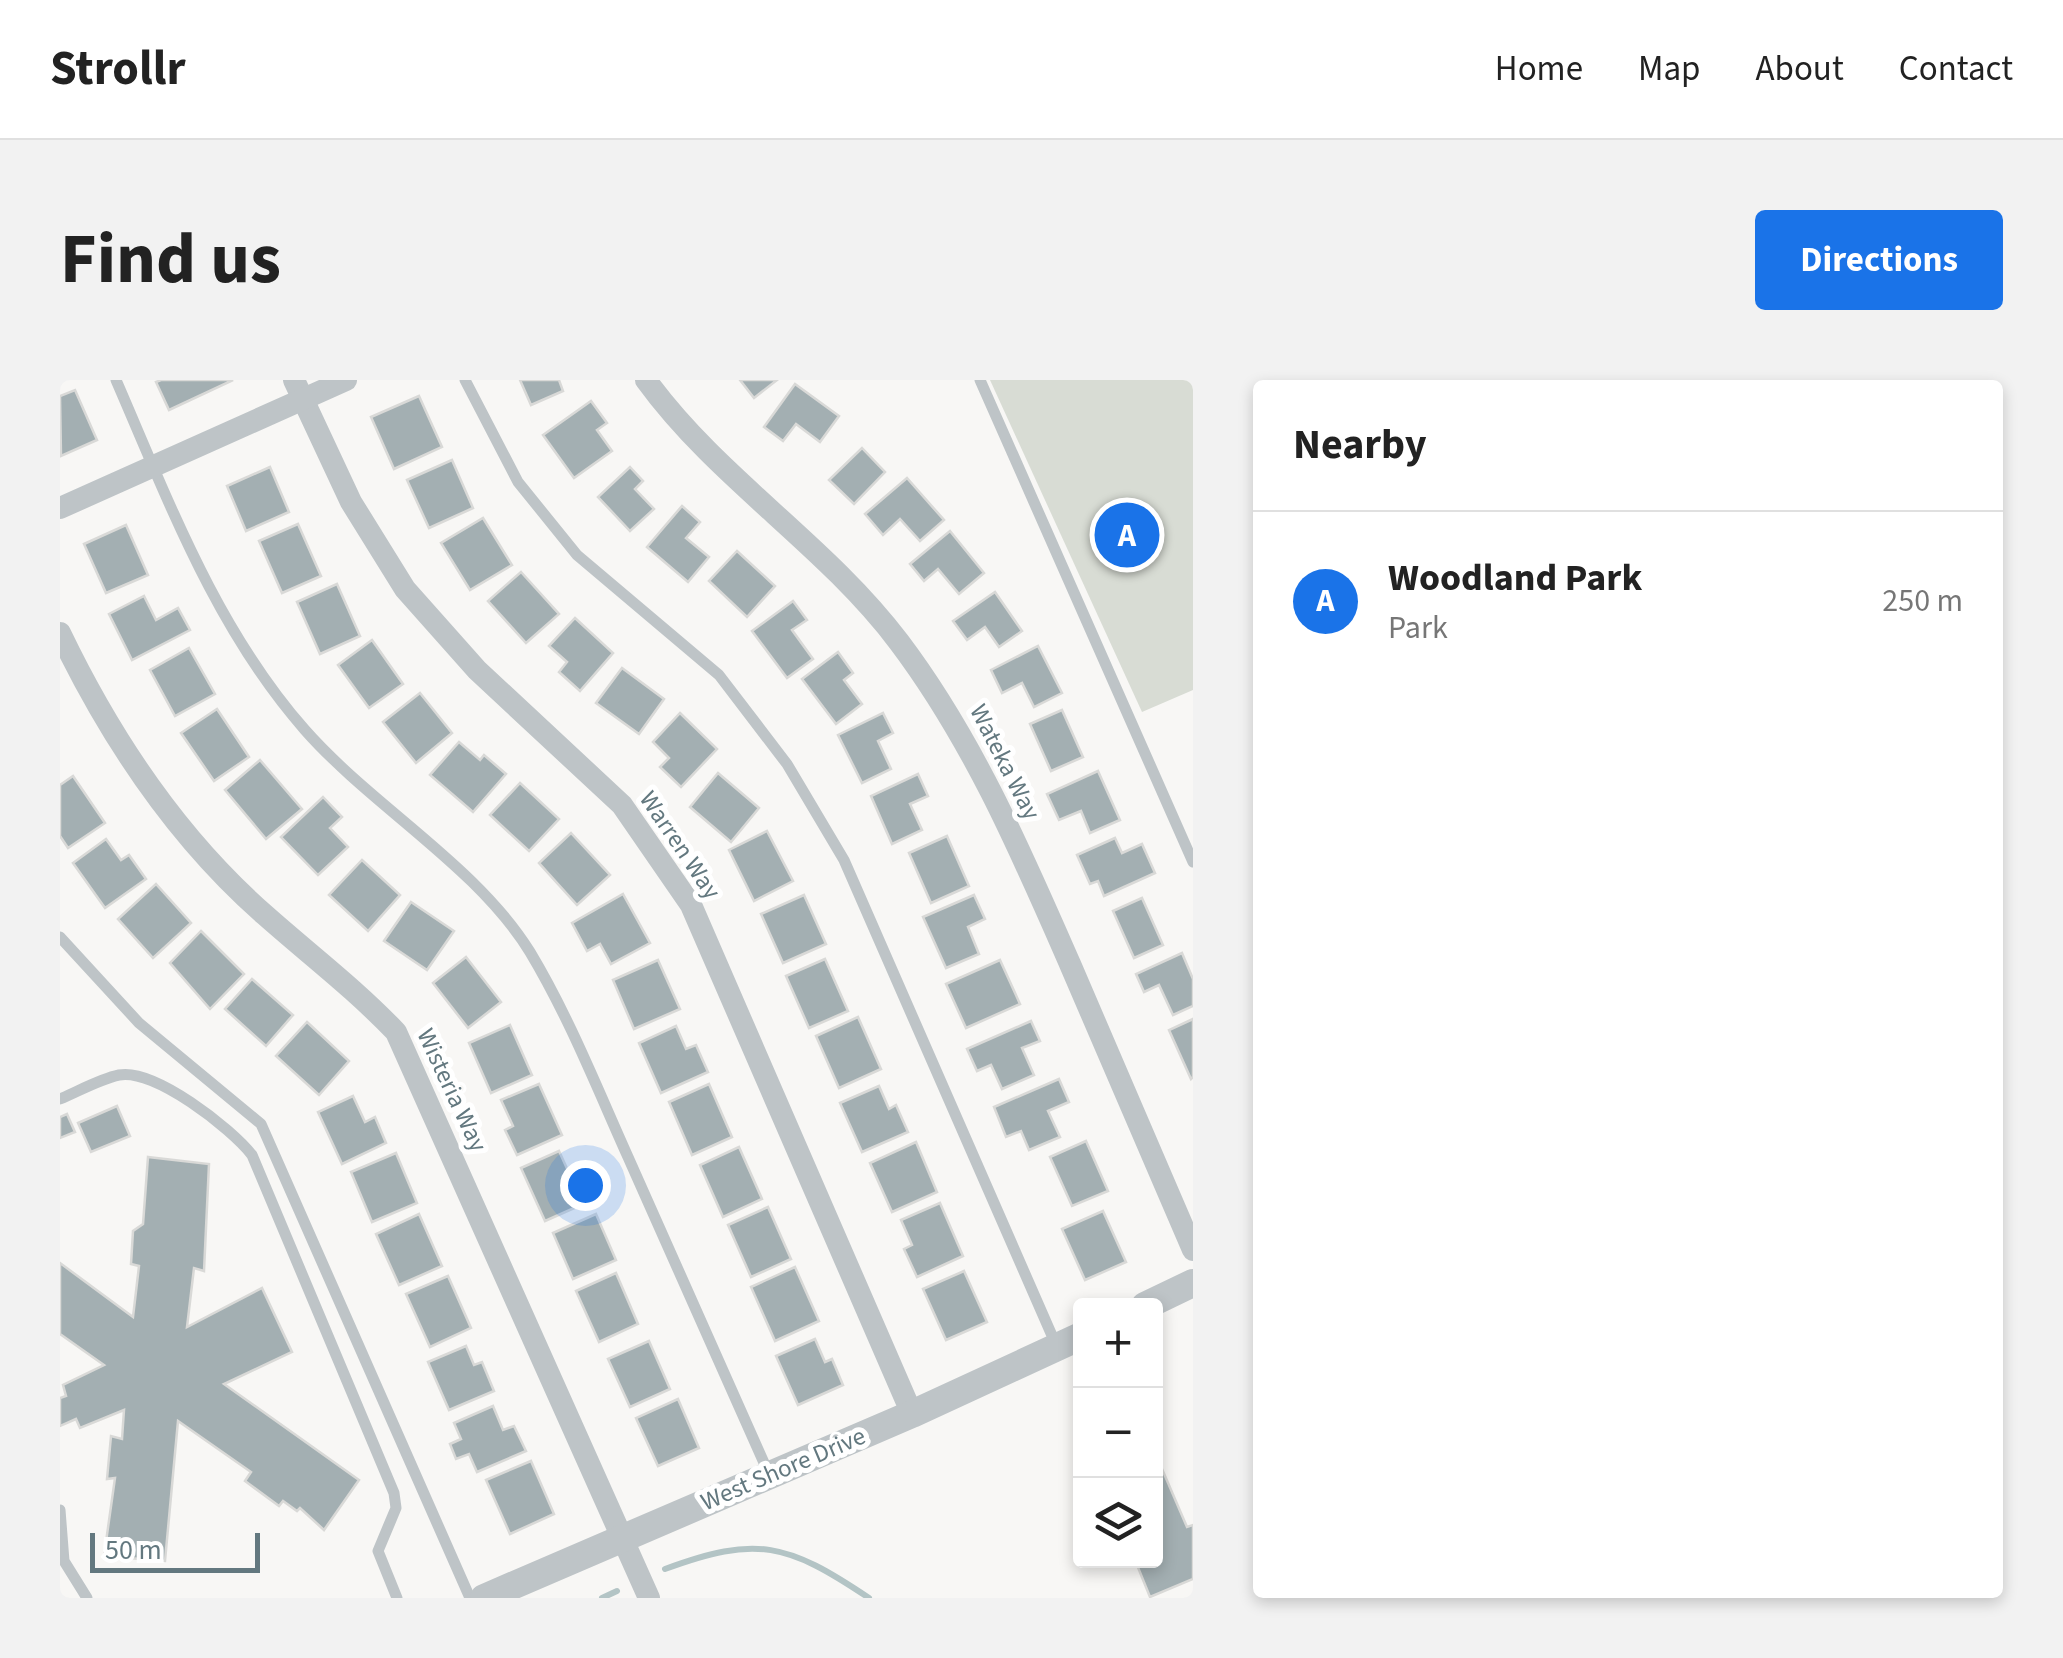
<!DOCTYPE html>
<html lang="en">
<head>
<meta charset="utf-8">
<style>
	body { margin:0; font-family:"Source Sans 3",sans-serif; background:#f2f2f2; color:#222 }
	.controls { position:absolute; right:30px; bottom:30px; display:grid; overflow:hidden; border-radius:10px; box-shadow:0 5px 15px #0003 }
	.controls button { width:90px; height:90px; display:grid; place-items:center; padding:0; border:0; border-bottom:2px solid #e0e0e0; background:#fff; color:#222; font:50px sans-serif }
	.scale { position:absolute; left:30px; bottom:25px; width:170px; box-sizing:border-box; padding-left:10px; border:5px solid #63787f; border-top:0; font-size:28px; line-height:35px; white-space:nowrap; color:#63787f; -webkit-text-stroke:8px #fff; paint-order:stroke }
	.you { position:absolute; left:525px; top:805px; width:35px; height:35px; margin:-25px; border:8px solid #fff; border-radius:50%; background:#1a73e8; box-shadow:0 0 0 15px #1a73e833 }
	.badge { display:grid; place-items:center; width:65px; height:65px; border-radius:50%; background:#1a73e8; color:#fff; font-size:32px; font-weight:700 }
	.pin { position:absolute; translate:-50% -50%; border:5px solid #fff; box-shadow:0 2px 10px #0006 }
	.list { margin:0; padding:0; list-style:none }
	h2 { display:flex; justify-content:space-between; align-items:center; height:130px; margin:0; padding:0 40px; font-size:42px }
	h2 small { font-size:32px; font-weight:400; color:#767676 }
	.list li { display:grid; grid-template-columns:65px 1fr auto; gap:30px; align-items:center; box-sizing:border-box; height:180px; padding:0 40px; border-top:2px solid #e0e0e0 }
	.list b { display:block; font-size:38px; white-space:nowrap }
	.list p { margin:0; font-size:32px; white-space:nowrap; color:#767676 }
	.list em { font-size:32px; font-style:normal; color:#767676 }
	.icon { flex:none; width:55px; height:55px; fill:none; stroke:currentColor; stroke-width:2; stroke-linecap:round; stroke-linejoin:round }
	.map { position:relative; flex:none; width:1133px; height:1218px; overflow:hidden; border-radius:10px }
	header { display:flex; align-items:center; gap:60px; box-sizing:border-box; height:140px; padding:0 50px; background:#fff; border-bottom:2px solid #e0e0e0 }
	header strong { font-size:48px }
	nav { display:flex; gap:55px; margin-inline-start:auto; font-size:35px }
	.intro { display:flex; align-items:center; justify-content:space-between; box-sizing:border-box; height:240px; padding:0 60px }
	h1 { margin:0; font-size:70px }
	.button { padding:25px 45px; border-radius:10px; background:#1a73e8; color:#fff; font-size:35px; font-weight:700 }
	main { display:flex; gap:60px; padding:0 60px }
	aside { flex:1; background:#fff; border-radius:10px; box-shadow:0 5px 15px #0003 }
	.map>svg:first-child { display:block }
</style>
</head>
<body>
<header>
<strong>Strollr</strong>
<nav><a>Home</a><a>Map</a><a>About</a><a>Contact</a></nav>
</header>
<div class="intro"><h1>Find us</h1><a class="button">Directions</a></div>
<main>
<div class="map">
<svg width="1133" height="1218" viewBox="0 0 1133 1218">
	<rect width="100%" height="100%" fill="#f8f7f5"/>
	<path fill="#d8dcd4" d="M930,0H1133V310L1082,332Z"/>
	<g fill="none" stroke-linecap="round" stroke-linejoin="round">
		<g stroke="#b3c4c5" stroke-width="6">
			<path d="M605,1189C697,1155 727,1163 809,1218"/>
			<path d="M542,1218L557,1211"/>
		</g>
	</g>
	<g fill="#a3afb2" stroke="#d9d9d7" stroke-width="2.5">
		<path d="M101,0H173L109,30L96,2Z"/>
		<path d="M460,0H499L503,11L471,25Z"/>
		<path d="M680,0H717L694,18Z"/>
		<path d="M735,4L779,36L760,62L736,44L723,61L704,47Z"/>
		<path d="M15,10L37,60L1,76L0,16Z"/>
		<path d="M359,16L382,67L334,89L311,37Z"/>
		<path d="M531,21L547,43L537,50L552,71L514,98L483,55Z"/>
		<path d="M802,68L825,92L794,124L769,100Z"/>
		<path d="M392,80L413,128L369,148L347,100Z"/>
		<path d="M210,87L229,132L186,151L167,106Z"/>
		<path d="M570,87L583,101L575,109L594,129L570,151L538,117Z"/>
		<path d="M847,98L884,140L860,161L840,139L823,155L805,134Z"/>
		<path d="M622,126L640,142L626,158L649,177L628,202L587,167Z"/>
		<path d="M423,138L452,185L410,210L381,163Z"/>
		<path d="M238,144L261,196L222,213L199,161Z"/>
		<path d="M66,145L88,195L46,213L24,164Z"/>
		<path d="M890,151L924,193L899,214L878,189L864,201L850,184Z"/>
		<path d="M677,171L715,206L687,237L649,201Z"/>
		<path d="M461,192L499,234L466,263L428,221Z"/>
		<path d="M277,204L300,256L260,274L237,222Z"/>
		<path d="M935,212L962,251L939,267L925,247L907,260L893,241Z"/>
		<path d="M84,216L96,240L118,228L130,250L72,280L49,234Z"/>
		<path d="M733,221L747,240L732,250L753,279L727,298L692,251Z"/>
		<path d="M515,238L553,273L520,311L499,292L507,282L489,266Z"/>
		<path d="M312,260L343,304L309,328L278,285Z"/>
		<path d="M978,266L1002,313L974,327L962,303L942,313L931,290Z"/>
		<path d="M129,268L155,314L115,336L90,290Z"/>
		<path d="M778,272L793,293L784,300L802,324L776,344L742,299Z"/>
		<path d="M562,288L604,319L579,354L536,323Z"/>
		<path d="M360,313L392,353L356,383L323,342Z"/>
		<path d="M157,329L189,377L154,401L121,353Z"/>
		<path d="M1002,330L1023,377L991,391L970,344Z"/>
		<path d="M620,333L657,369L621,407L600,387L609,378L593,362Z"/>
		<path d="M823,333L833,353L818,361L831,389L802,403L778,355Z"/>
		<path d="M399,362L420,380L424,375L446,394L413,432L370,395Z"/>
		<path d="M200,380L242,429L206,459L165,410Z"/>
		<path d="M1038,391L1060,440L1030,453L1021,431L999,440L987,414Z"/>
		<path d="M658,393L699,428L671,462L630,427Z"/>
		<path d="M858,394L868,416L850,424L862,450L832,464L811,416Z"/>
		<path d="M13,396L45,443L8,468L0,456V405Z"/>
		<path d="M460,403L499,439L469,471L430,435Z"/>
		<path d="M263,417L282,437L270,448L288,467L258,495L221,457Z"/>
		<path d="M707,451L733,501L694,521L669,470Z"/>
		<path d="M511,453L550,495L517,525L479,483Z"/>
		<path d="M887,456L909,506L871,523L849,473Z"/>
		<path d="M1055,458L1062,473L1082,464L1095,493L1044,516L1038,501L1030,504L1017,475Z"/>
		<path d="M46,459L61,480L69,475L86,499L45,528L13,483Z"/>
		<path d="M302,480L340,515L308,551L269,515Z"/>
		<path d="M96,504L131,543L93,578L58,539Z"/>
		<path d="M563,514L590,563L551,584L540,564L527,571L512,543Z"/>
		<path d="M744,515L766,564L723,583L701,534Z"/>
		<path d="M914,515L925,539L908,547L919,574L886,588L863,537Z"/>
		<path d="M1082,518L1103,565L1074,578L1053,531Z"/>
		<path d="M351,522L394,551L367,590L324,561Z"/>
		<path d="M141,551L184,594L150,629L110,583Z"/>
		<path d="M1122,573L1133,599V626L1113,635L1099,605L1084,612L1076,594Z"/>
		<path d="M406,577L441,622L408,648L373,603Z"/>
		<path d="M765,579L788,631L749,648L726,596Z"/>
		<path d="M598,580L620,629L574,649L553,600Z"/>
		<path d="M940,580L960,624L906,648L886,604Z"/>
		<path d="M192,599L233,635L206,666L165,629Z"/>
		<path d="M798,637L821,689L779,708L756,656Z"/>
		<path d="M1133,639V697L1131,699L1109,650Z"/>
		<path d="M971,641L980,661L962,668L974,695L942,709L931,685L917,691L907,669Z"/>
		<path d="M247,642L289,681L259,715L216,676Z"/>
		<path d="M450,645L472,695L431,713L409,663Z"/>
		<path d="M616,646L626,669L636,665L648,692L601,713L579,663Z"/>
		<path d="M999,699L1009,722L988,731L1000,757L969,770L961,751L946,757L934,727Z"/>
		<path d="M479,704L502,755L457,775L445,750L453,746L441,720Z"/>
		<path d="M649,704L672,757L632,775L609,722Z"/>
		<path d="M819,706L829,729L836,725L848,752L802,772L780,723Z"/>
		<path d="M293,716L305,742L315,737L326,763L282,784L258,732Z"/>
		<path d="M57,726L70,756L31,772L18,743Z"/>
		<path d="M7,734L15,752L0,758V737Z"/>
		<path d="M1026,761L1048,811L1012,826L990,777Z"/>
		<path d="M856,762L877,812L832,832L810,783Z"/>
		<path d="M679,767L702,819L663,837L640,785Z"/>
		<path d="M499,771L510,795L517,792L530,821L485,841L461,788Z"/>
		<path d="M336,773L357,823L312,842L291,792Z"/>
		<path d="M88,777L149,784L144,891L134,888L127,947L202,908L232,972L164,1004L299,1100L264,1150L240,1128L237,1131L223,1121L219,1126L185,1101L191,1092L118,1041L105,1181L44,1176L55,1098L47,1099L51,1056L62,1059L64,1030L20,1048L16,1039L0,1046V1018L6,1016L3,1005L44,985L0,954V883L73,937L79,886L71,884L73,851L83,844Z"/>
		<path d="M880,823L903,876L857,897L844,869L852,865L841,840Z"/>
		<path d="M708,827L731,879L691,897L668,845Z"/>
		<path d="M1043,831L1066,882L1025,900L1002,849Z"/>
		<path d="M359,834L382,886L339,905L316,854Z"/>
		<path d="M536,834L556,880L513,899L493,853Z"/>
		<path d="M735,887L759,941L715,961L691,907Z"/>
		<path d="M904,891L927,942L886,960L863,909Z"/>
		<path d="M556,893L578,944L539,962L516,911Z"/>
		<path d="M388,896L411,948L370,967L346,914Z"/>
		<path d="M755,959L765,982L772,979L783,1005L738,1025L716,976Z"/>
		<path d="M589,961L610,1009L570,1027L548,979Z"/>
		<path d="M406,966L414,985L422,982L434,1011L389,1030L368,982Z"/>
		<path d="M618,1019L639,1068L598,1086L576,1038Z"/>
		<path d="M433,1026L443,1050L454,1046L466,1071L417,1092L409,1074L396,1079L390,1064L401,1059L394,1043Z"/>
		<path d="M1096,1075L1127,1147L1133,1145V1199L1090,1217L1075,1180H1096Z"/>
		<path d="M471,1081L494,1134L450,1154L426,1100Z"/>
	</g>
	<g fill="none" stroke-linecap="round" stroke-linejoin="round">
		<g stroke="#bec4c7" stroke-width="11">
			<path d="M56,0C109,122 156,249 245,350C313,427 417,486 470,572C509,637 537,708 568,777C615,882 662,988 709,1094"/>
			<path d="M405,0L458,102L517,175L659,295L727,384L784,480L997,967"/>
			<path d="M920,0L1133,482"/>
			<path d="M0,557L79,643L201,744L410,1218"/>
			<path d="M0,719C19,711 40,699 59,695C94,688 171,748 192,775L334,1113L336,1128L318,1171L337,1218"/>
			<path d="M0,1130L4,1181L27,1218"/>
		</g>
		<g stroke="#bec4c7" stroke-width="22">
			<path d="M234,0L291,122L345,209L417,290L562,425L631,525L852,1034"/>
			<path d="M586,0C658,99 765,164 839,262C913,360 961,472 1010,584C1051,679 1092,775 1133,870"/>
			<path d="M0,128L286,0"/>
			<path d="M0,253C50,357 117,458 205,535C250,575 294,608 336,652L589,1218"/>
		</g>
		<g stroke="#bec4c7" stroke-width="28">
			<path d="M1085,926L1133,903"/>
			<path d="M424,1218L852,1034L1021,956"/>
		</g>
	</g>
	<g text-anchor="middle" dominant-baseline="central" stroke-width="10" stroke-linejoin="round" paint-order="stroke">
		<g font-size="25" fill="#63787f" stroke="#fff">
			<text transform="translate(945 382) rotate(63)">Wateka Way</text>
			<text transform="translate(620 465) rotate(56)">Warren Way</text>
			<text transform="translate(392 710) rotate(65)">Wisteria Way</text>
			<text transform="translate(723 1089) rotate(-23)">West Shore Drive</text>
		</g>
	</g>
</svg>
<div class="controls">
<button>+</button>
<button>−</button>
<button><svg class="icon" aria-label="layers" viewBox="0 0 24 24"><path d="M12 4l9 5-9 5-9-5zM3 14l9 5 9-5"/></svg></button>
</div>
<div class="scale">50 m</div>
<div class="you"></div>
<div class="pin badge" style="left:1067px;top:155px">A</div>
</div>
<aside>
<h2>Nearby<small></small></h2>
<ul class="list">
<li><span class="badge">A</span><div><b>Woodland Park</b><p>Park</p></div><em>250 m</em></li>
</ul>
</aside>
</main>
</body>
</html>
